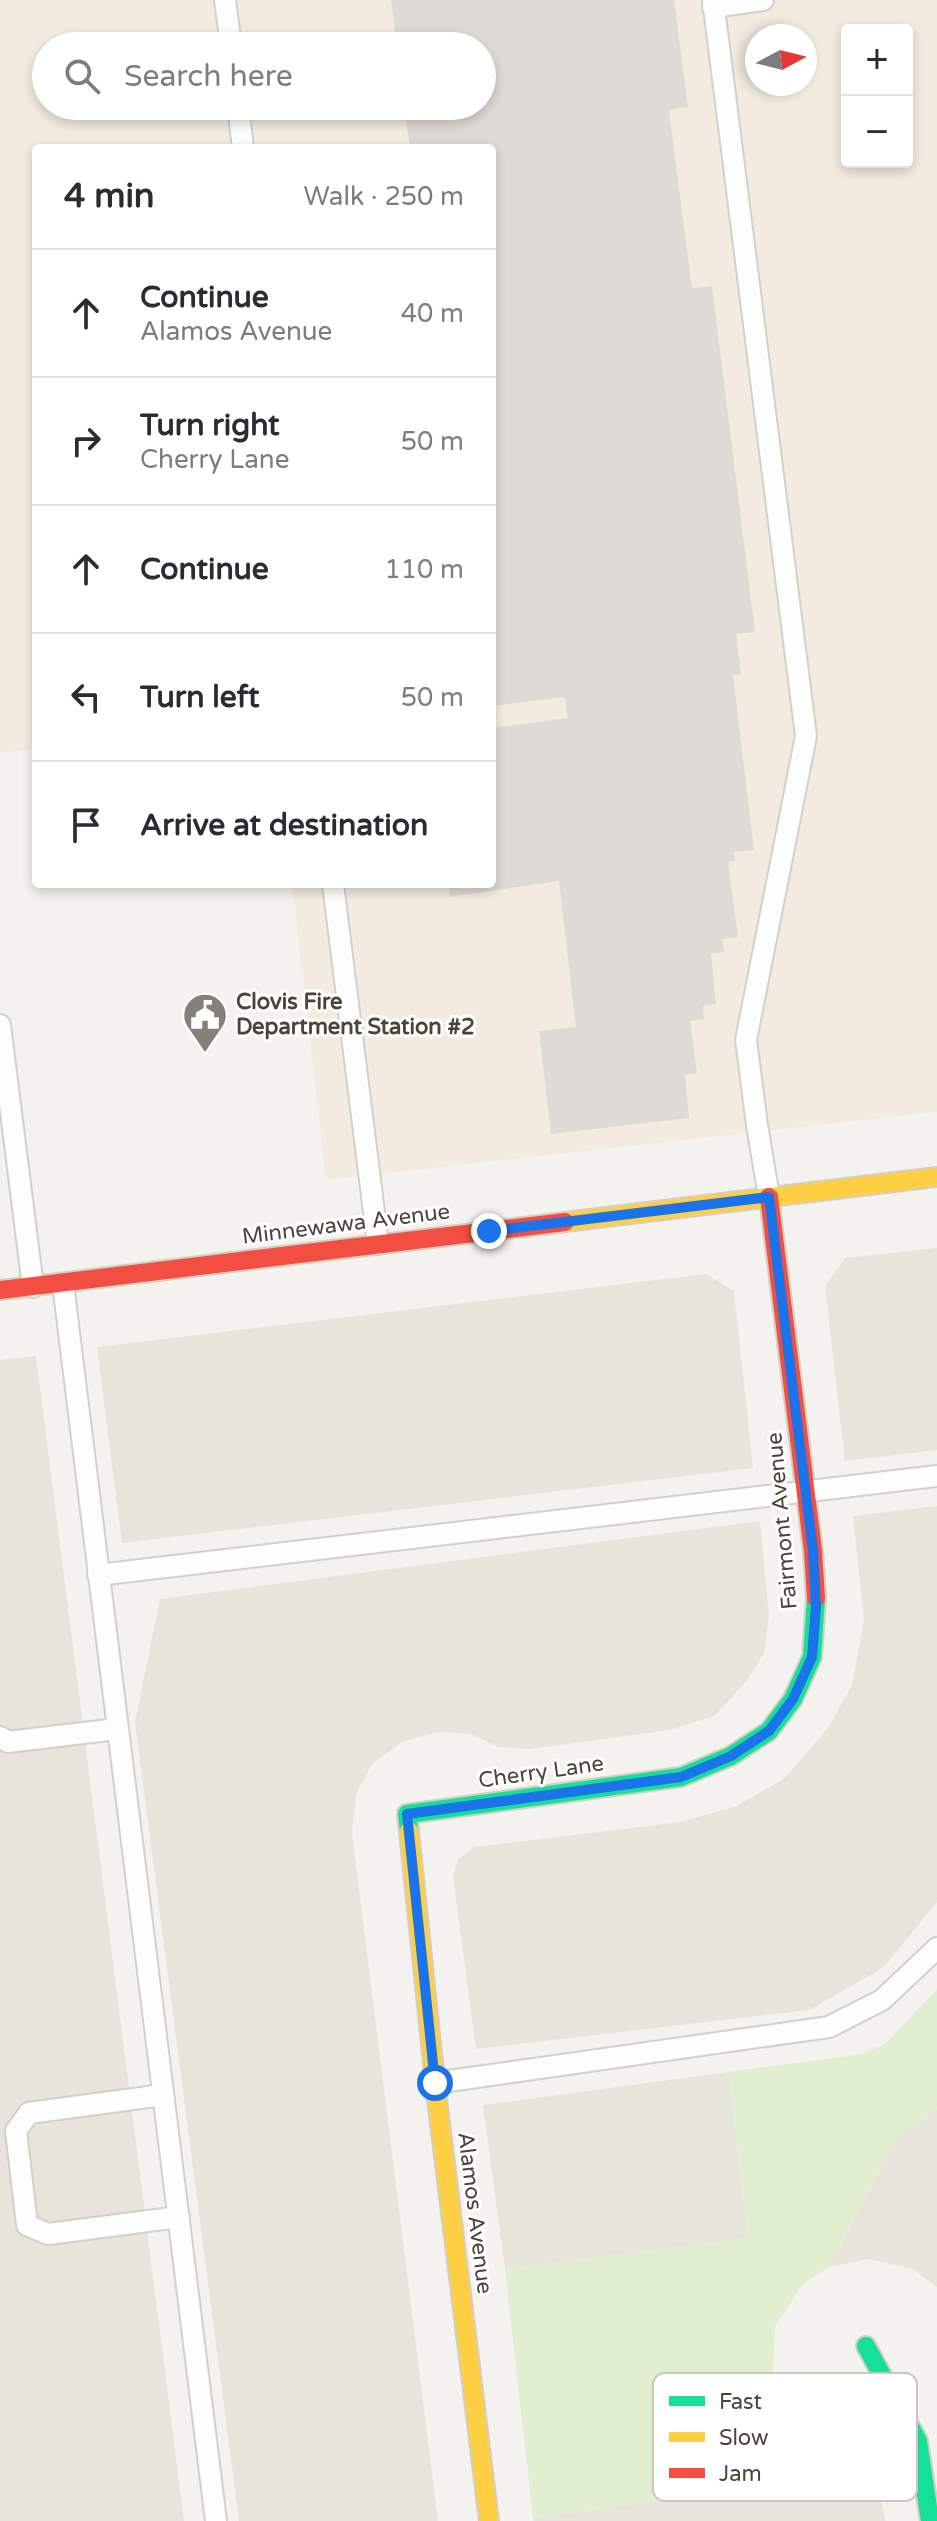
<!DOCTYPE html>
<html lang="en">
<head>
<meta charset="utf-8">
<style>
	body { margin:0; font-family:"Varela Round",sans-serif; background:#f7f7f7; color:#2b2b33 }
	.controls { position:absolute; right:24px; top:24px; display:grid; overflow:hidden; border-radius:8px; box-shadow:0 4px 12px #0003 }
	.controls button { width:72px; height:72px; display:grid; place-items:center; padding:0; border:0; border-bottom:2px solid #e1e1e2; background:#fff; color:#2b2b33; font:40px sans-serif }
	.compass { position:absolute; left:745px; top:24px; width:72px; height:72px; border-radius:50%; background:#fff; box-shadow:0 4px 12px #0003; rotate:83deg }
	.stop { position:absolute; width:24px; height:24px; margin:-18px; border:6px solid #1a73e8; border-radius:50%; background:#fff }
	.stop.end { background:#1a73e8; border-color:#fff; box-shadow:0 2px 8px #0008 }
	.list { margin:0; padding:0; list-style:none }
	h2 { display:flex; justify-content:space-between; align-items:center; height:104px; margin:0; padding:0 32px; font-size:34px }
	h2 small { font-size:26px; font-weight:400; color:#7c7c81 }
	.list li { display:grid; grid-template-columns:52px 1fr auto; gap:24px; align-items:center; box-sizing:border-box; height:128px; padding:0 32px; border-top:2px solid #e1e1e2 }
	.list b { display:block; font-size:30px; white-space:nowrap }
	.list p { margin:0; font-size:26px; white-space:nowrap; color:#7c7c81 }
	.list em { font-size:26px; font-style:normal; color:#7c7c81 }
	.icon { flex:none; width:44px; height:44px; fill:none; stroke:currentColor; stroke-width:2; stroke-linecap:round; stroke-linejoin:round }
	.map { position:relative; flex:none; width:937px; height:2521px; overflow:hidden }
	.search { position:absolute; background:#fff; box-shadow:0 4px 12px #0003; left:32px; top:32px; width:464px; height:88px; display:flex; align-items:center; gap:20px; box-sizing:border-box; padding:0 28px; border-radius:44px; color:#7c7c81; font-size:30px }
	.panel { position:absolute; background:#fff; box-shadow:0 4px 12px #0003; left:32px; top:144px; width:464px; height:744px; border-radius:8px }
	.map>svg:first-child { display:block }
</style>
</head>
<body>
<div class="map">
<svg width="937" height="2521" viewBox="0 0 937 2521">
	<rect width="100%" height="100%" fill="#f4f2ee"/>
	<g fill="#e7e4dc">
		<path d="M937,1248V1450L845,1461L825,1286L845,1258Z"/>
		<path d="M706,1274L734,1291L753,1468L122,1543L97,1347Z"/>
		<path d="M36,1356L184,2521H0V1360Z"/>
		<path d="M937,1506V1902L884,1967L809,2010L476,2049L453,1876L458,1859L474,1847L681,1822L737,1806L785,1778L828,1728L852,1685L864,1620L853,1516Z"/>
		<path d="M760,1521L769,1616L764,1653L746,1682L714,1716L670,1730L530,1749L498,1747L471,1734L437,1732L402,1742L372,1764L356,1794L352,1833L438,2521H239L135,1722L160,1599Z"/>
		<path d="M729,2072L748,2238L505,2269L483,2105Z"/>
		<path d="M937,2109V2287L913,2269L869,2259L829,2267L895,2140Z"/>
		<path d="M868,2472L879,2493L886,2521H534L533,2518Z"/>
	</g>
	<path fill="#f3ebdf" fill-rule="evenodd" d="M0,0H937V1112L326,1180L292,884H492V148H36V749L0,753ZM847,30H907V162H847ZM757,36H805V84H757ZM46,46H482V106H46Z"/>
	<path fill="#e1eecf" d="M937,1989V2109L895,2140L829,2267L802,2285L775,2327L773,2371L789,2412L822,2438L850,2453L868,2472L533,2518L505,2269L748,2238L729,2072L863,2054L886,2043Z"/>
	<path fill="#dedbd6" d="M391,0H674L688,107L669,110L676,166L692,288L712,286L755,632L736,634L741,674L733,675L754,850L734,852L735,861L728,862L738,937L722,939L724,952L711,954L716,1004L703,1006L704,1019L690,1021L697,1073L685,1075L689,1118L551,1134L539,1031L576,1027L559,881L450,897L448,884H492V728L568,718L565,697L492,706V148H410L404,106H482V46H397Z"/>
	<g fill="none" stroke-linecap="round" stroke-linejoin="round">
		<g stroke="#d2d0cb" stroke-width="24">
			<g id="lane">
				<path d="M225,0L231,46"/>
				<path d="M713,0L806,736L746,1040L757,1125L769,1197"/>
				<path d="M713,7L763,0"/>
				<path d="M238,106L243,148"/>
				<path d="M333,884L378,1244"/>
				<path d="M0,1025L33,1287"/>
				<path d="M63,1284L216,2521"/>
				<path d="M98,1575L937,1476"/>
				<path d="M0,1737L8,1742L117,1729"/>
				<path d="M435,2083L829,2027L882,2000L937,1948"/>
				<path d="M163,2095L29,2113L16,2131L27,2225L48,2234L179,2217"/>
			</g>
		</g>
		<g stroke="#d3cfc5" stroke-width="22">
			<g id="fast">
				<path d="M409,1831L407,1814L681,1777L731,1756L769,1731L793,1699L812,1657L816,1598"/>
				<path d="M866,2346L918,2441L930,2521"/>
			</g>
		</g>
		<g stroke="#d3cfc5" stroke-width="22">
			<g id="slow">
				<path d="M565,1222L937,1177"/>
				<path d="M409,1831L435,2083L489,2521"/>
			</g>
		</g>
		<g stroke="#d3cfc5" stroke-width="22">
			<g id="jam">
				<path d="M769,1197L813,1551L816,1598"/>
				<path d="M0,1290L565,1222"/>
			</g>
		</g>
		<use href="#lane" stroke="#fdfdfc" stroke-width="20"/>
		<use href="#fast" stroke="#16e098" stroke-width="18"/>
		<use href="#slow" stroke="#ffcf43" stroke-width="18"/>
		<use href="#jam" stroke="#f24e42" stroke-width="18"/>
	</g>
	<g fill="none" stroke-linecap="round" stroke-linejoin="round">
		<path stroke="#1a73e8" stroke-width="10" d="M435,2083L407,1814L681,1777L731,1756L769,1731L793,1699L812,1657L816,1607L813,1551L769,1197L489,1231"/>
	</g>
	<defs>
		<g id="civic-pin" transform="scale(2.3)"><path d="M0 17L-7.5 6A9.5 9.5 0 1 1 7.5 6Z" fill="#868178" stroke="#fff"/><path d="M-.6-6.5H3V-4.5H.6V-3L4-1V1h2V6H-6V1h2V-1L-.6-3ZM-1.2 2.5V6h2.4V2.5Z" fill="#fff"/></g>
	</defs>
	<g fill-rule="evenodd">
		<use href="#civic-pin" x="205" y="1015"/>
	</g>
	<g text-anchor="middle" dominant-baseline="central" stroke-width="6" stroke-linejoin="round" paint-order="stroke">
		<g font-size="22" font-weight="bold" fill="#4b4439" stroke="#fff" text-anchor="start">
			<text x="236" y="1002">Clovis Fire<tspan x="236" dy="25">Department Station #2</tspan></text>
		</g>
		<g font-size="22" fill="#4b4439" stroke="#fff">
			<text transform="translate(346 1224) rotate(-7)">Minnewawa Avenue</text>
			<text transform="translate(782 1521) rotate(-95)">Fairmont Avenue</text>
			<text transform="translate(541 1772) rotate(-8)">Cherry Lane</text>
			<text transform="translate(475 2213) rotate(83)">Alamos Avenue</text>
		</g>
	</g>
	<rect x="653" y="2373" width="264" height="128" rx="12" fill="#fff" stroke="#c9c7c4" stroke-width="2"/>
	<rect x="669" y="2396" width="36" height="10" fill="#16e098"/>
	<rect x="669" y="2432" width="36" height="10" fill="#ffcf43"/>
	<rect x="669" y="2468" width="36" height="10" fill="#f24e42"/>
	<g font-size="22" fill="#4b4439">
		<text x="719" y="2409">Fast</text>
		<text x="719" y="2445">Slow</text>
		<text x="719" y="2481">Jam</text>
	</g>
</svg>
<div class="controls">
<button>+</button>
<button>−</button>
</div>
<svg class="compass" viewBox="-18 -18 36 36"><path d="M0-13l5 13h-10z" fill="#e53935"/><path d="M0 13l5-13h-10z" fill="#7c7c81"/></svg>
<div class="stop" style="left:435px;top:2083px"></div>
<div class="stop end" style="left:489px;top:1231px"></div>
<div class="search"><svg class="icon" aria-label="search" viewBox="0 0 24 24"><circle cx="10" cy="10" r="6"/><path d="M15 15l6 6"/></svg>Search here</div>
<section class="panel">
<h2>4 min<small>Walk · 250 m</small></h2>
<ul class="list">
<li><svg class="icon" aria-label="ahead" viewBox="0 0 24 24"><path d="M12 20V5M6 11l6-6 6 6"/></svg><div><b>Continue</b><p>Alamos Avenue</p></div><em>40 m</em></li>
<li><svg class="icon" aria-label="right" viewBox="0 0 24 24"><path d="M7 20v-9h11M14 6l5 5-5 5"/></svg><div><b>Turn right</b><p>Cherry Lane</p></div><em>50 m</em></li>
<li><svg class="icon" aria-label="ahead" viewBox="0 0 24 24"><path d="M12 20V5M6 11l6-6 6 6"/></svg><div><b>Continue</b></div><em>110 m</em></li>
<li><svg class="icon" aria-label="left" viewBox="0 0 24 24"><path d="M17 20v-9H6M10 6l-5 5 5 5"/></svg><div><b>Turn left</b></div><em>50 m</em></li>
<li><svg class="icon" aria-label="arrive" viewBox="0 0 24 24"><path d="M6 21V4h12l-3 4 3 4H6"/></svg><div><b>Arrive at destination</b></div></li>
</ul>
</section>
</div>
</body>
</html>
